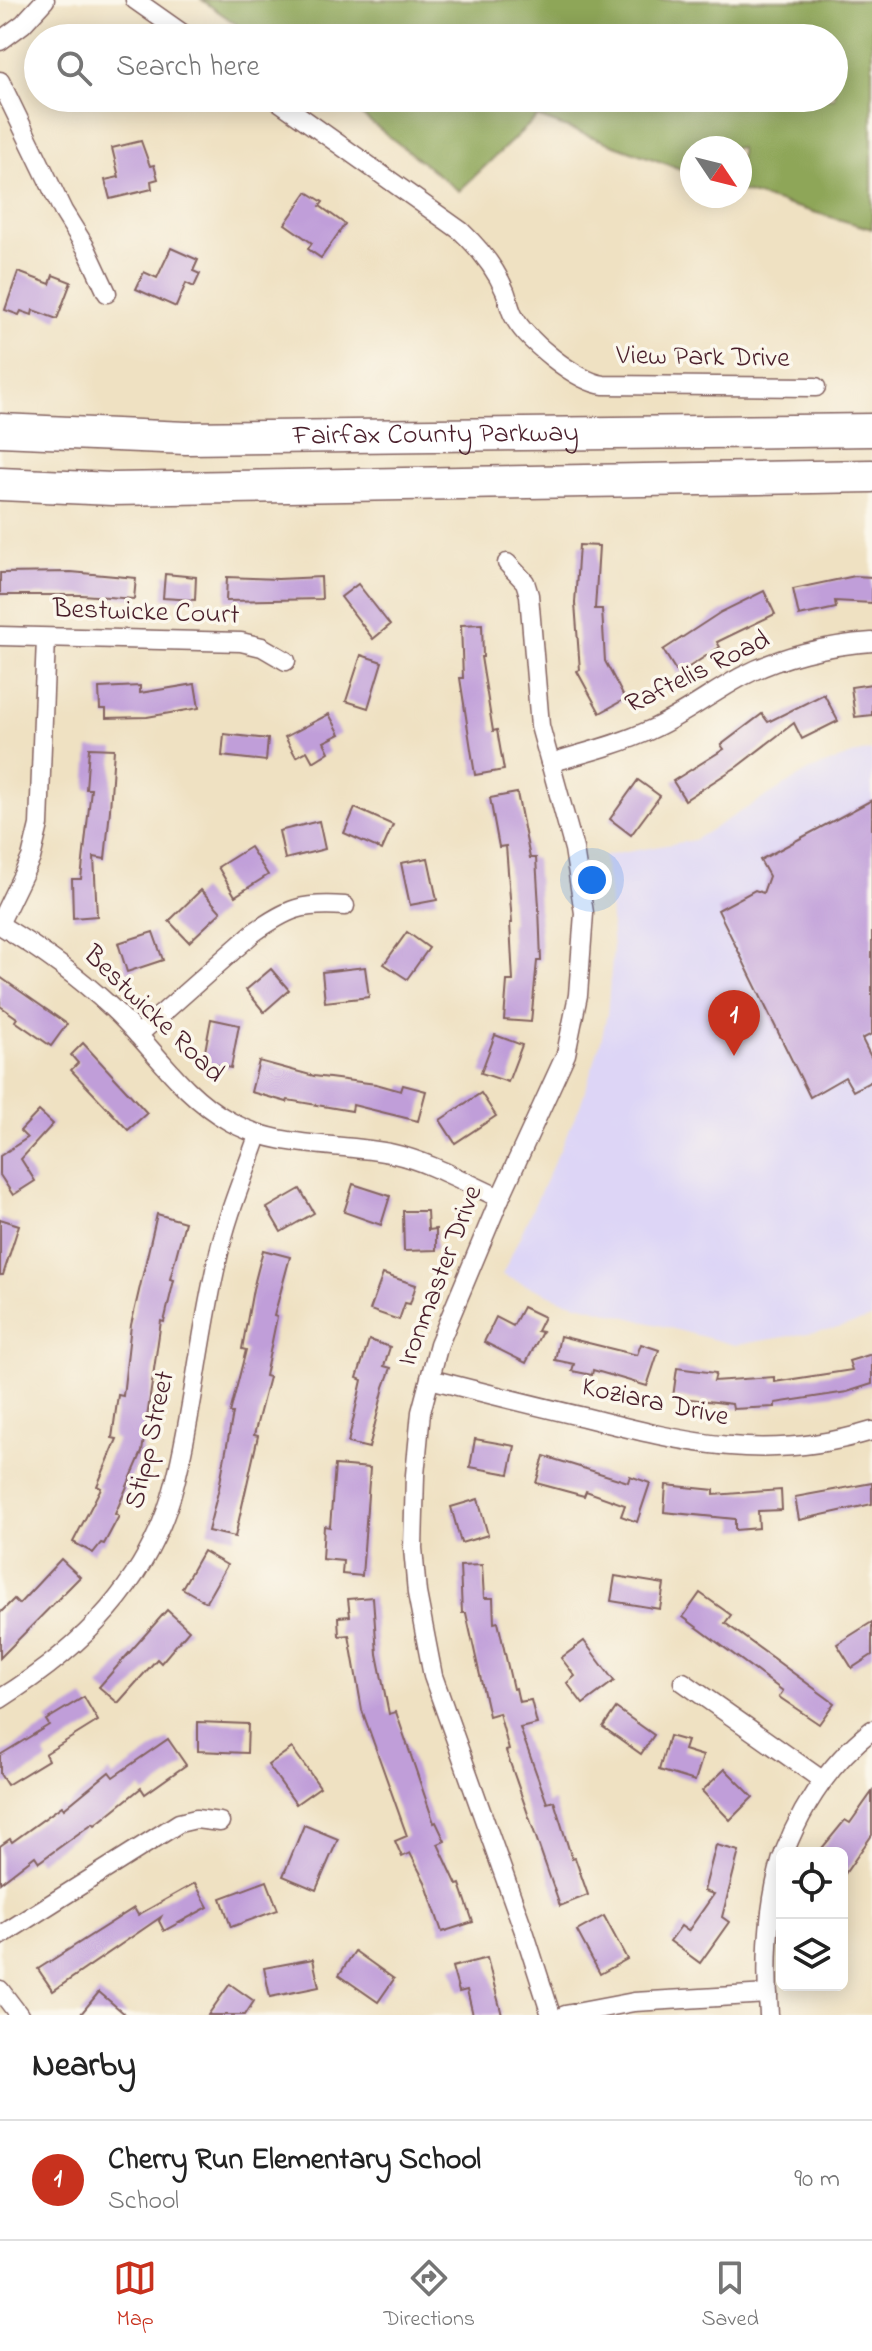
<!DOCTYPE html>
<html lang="en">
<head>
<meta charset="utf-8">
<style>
	body { margin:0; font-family:"Indie Flower",sans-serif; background:#f2f2f2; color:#222 }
	.controls { position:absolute; right:24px; bottom:24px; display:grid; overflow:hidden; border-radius:12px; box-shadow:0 4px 20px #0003 }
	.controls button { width:72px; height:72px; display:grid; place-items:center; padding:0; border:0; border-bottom:2px solid #e0e0e0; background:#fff; color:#222; font:40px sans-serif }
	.compass { position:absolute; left:680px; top:136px; width:72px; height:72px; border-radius:50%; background:#fff; box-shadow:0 4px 20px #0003; rotate:125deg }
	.you { position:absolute; left:592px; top:880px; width:28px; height:28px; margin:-20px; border:6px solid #fff; border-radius:50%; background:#1a73e8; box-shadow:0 0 0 12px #1a73e833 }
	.badge { display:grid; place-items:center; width:52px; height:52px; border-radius:50%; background:#c8321e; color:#fff; font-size:26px; font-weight:700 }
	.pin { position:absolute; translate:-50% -66px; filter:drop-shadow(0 2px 4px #0008) }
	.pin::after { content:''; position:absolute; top:42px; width:28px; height:24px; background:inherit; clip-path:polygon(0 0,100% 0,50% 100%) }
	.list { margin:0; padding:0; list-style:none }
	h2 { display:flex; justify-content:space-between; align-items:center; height:104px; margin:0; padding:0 32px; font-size:34px }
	h2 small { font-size:26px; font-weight:400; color:#767676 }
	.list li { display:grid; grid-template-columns:52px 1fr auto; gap:24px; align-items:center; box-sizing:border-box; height:120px; padding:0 32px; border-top:2px solid #e0e0e0 }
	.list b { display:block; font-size:30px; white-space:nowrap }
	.list p { margin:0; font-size:26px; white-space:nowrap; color:#767676 }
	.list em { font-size:26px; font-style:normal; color:#767676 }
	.icon { flex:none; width:44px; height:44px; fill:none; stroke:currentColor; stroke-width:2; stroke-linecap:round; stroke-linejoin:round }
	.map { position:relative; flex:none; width:872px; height:2015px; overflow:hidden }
	.search { position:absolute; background:#fff; box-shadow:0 4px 20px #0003; left:24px; right:24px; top:24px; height:88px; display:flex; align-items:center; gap:20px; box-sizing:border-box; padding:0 28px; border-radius:44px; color:#767676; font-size:30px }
	.sheet { height:224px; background:#fff }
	nav { display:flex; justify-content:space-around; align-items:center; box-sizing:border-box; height:112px; border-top:2px solid #e0e0e0; background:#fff; font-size:22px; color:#767676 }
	nav a { display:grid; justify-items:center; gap:4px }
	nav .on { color:#c8321e }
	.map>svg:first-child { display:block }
</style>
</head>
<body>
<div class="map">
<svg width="872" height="2015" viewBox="0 0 872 2015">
	<rect width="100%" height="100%" fill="#fbf7ec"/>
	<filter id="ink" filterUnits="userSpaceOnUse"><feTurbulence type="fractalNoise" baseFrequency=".0125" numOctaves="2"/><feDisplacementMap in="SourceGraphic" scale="16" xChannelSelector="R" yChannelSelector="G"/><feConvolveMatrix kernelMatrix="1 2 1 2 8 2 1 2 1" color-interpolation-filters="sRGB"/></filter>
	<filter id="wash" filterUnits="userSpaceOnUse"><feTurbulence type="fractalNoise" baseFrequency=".006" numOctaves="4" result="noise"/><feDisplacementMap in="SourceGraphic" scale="32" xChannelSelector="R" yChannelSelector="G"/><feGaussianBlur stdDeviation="1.8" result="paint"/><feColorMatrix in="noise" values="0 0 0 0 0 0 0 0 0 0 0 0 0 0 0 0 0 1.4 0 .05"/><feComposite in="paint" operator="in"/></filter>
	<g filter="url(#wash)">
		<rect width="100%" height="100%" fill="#efe1c2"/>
		<path fill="#ddd5f6" d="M872,751V1318L839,1328L735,1345L562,1300L502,1275L580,1106L601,1041L607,1014L613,949L609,889L604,856L694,840L810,770L861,752Z"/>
		<path fill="#8ea658" stroke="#6c6242" stroke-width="2" d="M202,0H872V229L740,191V148H692V173L537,117L459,191L340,98H834V38H256Z"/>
		<g id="blocks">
			<g fill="#c09ed9">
				<path d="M141,141L150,166L154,165L158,179L151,181L152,189L110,199L105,180L119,177L112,148Z"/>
				<path d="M307,192L323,202L320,206L345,224L321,258L308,249L312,243L285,224Z"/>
				<path d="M171,248L198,260L193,271L200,274L194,287L186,283L176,307L136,289L144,272L157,278Z"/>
				<path d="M18,272L50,284L53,275L71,282L57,319L33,310L32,315L21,311L19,315L5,310Z"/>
				<path d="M579,545L599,546L595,609H602L605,661L625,699L600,713L577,671L580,670L575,603Z"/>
				<path d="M71,572L136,578L134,599L82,595H0V573Z"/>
				<path d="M165,574L196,577L195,600L163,598Z"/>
				<path d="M855,576L872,577V603L835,601L836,608L799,616L793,589Z"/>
				<path d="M227,577L278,579L321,577L322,599L226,601Z"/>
				<path d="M358,584L390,625L373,639L341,597Z"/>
				<path d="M764,591L775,614L717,642L720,647L678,674L663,650L721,612Z"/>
				<path d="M482,624L483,657H481L493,731L497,730L504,770L475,775L460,678H463L461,625Z"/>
				<path d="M361,655L382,662L368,708L346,701Z"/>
				<path d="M195,684L199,708L147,717L106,718V709H100L99,688L140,686V693Z"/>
				<path d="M872,684V715L855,717L851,687Z"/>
				<path d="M824,694L838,721L802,739L794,723L738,766L685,800L673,781L724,749L721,745L762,714L768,722Z"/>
				<path d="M329,714L340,734L324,742L329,752L313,762L307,751L296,757L285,737Z"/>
				<path d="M224,734L268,739L266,761L222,756Z"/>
				<path d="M89,748L114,749L110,810L105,859L94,857L97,916L73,918L72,879H81L91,789H86Z"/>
				<path d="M638,780L660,796L631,835L610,819Z"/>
				<path d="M517,793L530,858H536L539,907L541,961H537L531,1022L504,1020L507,981H513L510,923H512L506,846L499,847L490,798Z"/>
				<path d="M872,800V1034L862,1039L872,1059V1081L853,1091L845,1077L810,1097L718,910L755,890L763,893L769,876L760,860Z"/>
				<path d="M355,808L393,825L382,850L344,833Z"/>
				<path d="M319,821L325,849L285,859L279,831Z"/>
				<path d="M250,847L268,875L235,896L218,867Z"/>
				<path d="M428,858L437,900L410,905L401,863Z"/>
				<path d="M201,890L221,912L189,942L169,921Z"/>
				<path d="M153,932L163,960L127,972L118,943Z"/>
				<path d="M407,932L429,948L407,979L384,964Z"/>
				<path d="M365,967L369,997L325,1002L322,972Z"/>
				<path d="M271,969L289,990L264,1012L246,990Z"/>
				<path d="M0,977L67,1024L51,1046L15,1021L17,1018L0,1006Z"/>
				<path d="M211,1019L239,1025L231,1068L203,1062Z"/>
				<path d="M495,1035L522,1045L508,1082L481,1073Z"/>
				<path d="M83,1043L147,1113L128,1130L71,1070L78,1063L71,1055Z"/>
				<path d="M259,1061L314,1076L376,1084L401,1091L403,1085L426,1091L418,1121L353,1105L352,1111L288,1100L287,1102L251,1092Z"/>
				<path d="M481,1093L496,1116L455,1143L440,1120Z"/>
				<path d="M39,1111L53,1124L21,1159L35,1181L13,1195L0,1175V1156L27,1138L20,1131Z"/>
				<path d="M353,1184L390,1196L381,1225L344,1212Z"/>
				<path d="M300,1189L314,1213L281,1232L267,1208Z"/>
				<path d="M403,1211H427L428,1230L436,1229V1250L404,1251Z"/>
				<path d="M157,1214L185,1222L170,1279L174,1280L164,1322L161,1321L142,1452L115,1514L119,1516L104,1544L101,1543L93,1553L73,1542L101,1488L97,1486L117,1439L112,1438L118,1395L123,1396L131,1325Z"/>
				<path d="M0,1219L19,1225L3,1275H0Z"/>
				<path d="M263,1250L290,1257L274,1316L277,1317L265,1376L269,1377L254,1435L258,1436L235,1537L208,1531L219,1488L233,1413H230L246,1350L242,1349L253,1289Z"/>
				<path d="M383,1274L416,1285L410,1304L405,1303L399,1320L370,1310Z"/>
				<path d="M523,1307L544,1317L537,1331L542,1332L526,1363L484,1342L496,1317L513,1326Z"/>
				<path d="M560,1336L637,1355L641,1344L659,1350L647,1386L593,1370L592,1375L572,1371L574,1364L555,1360Z"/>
				<path d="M369,1340L390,1347L384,1366L391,1368L384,1387L369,1448L348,1443L362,1380L357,1378Z"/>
				<path d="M872,1354V1384L847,1392L775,1403V1407L733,1409L732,1404L673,1397L677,1368L716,1373L714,1381L774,1377V1382L852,1370L849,1361Z"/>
				<path d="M475,1439L515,1446L509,1474L470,1467Z"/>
				<path d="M544,1456L628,1482L630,1476L650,1483L637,1522L621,1516L625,1505L586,1491L584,1496L536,1483Z"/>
				<path d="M335,1465L370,1468L362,1576L342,1574L343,1561L322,1559L324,1526L330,1527Z"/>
				<path d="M872,1483V1504L799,1520L795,1497Z"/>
				<path d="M666,1485L714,1490V1495L781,1490L782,1510L758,1511L759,1528L735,1530V1519L664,1512Z"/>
				<path d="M478,1499L488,1535L461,1543L451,1507Z"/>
				<path d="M203,1551L227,1565L206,1602L182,1588Z"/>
				<path d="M61,1559L80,1577L0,1658V1613L14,1599L19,1604Z"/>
				<path d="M482,1565L484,1598H493L494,1623L498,1622L513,1689L516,1688L519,1702L531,1700L537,1724L520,1728L547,1803L554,1801L572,1859L575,1858L588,1895L560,1906L506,1751L509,1750L499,1713L489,1716L466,1613H462L460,1566Z"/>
				<path d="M615,1576L664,1584L660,1609L611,1601Z"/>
				<path d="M700,1593L731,1615L725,1623L834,1703L819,1724L779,1697L783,1691L683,1617Z"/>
				<path d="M373,1597L377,1654L389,1714L396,1712L434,1823L436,1822L445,1841L438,1844L457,1885L460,1884L473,1922L442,1932L425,1882L410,1853L402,1857L395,1841L407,1836L362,1710L349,1635L339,1636L338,1617L350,1616L348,1599Z"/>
				<path d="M167,1610L189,1630L161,1663L157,1659L118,1703L99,1687Z"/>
				<path d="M872,1622V1655L852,1668L837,1644Z"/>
				<path d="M584,1641L614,1681L583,1704L567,1683L575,1676L561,1658Z"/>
				<path d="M84,1697L98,1721L45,1754L48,1760L7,1785L0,1774V1755L49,1725L46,1720Z"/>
				<path d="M616,1708L654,1735L641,1754L603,1727Z"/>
				<path d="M198,1722L248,1724L247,1753L198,1751Z"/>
				<path d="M669,1736L687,1741L684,1750L703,1756L695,1781L659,1770Z"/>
				<path d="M168,1739L186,1765L145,1794L141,1788L95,1825L93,1823L39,1862L35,1856L0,1883V1846L10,1839L12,1842L62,1806L64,1809L109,1772L113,1777Z"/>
				<path d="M292,1748L320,1787L296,1804L268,1765Z"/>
				<path d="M725,1769L753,1797L730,1820L702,1791Z"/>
				<path d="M872,1792V1835L842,1878V1853H818L845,1820L850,1823Z"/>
				<path d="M304,1825L338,1839L316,1890L283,1876Z"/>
				<path d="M716,1845L739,1851L722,1917L729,1922L700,1963L670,1941L681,1926L688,1931L714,1894L704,1891Z"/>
				<path d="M267,1881L278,1910L231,1927L221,1898Z"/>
				<path d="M195,1883L208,1907L164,1931L159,1921L161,1917L53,1991L38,1969L134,1908L138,1915Z"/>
				<path d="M604,1916L627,1959L600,1974L577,1931Z"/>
				<path d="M355,1951L394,1979L378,2002L339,1975Z"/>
				<path d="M487,1958L502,2015H473L467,1990L459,1992L452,1967Z"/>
				<path d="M313,1959L319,1987L270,1997L264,1968Z"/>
				<path d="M230,1984L254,2001L245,2015H208Z"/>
				<path d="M99,1992L126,2015H80Z"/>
			</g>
		</g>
	</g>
	<g filter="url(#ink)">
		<use href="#blocks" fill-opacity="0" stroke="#846360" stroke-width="2"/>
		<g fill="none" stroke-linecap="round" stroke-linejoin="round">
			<g stroke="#846360" stroke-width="21">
				<g id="minor">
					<path d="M135,0L189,38"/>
					<path d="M0,41L23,24L45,0"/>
					<path d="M0,81L63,211L86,248L107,293"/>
					<path d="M274,98L461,231C480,249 495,267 505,291C508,298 509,307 513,315C524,339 577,382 604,385L816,387"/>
					<path d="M507,563L525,582L529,595L540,726L574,849L584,913L578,995L566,1054L500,1198L439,1344L421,1412L415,1475L413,1548L417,1593L433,1676L525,1934L551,2015"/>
					<path d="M0,636L241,642L262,647L286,661"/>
					<path d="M550,763C583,753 618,745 650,730C682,716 710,694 741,677C780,656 828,645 872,642"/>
					<path d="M0,922L31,858L39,825L46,638"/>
					<path d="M0,925C40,949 78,976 112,1008C152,1045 180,1094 229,1121C280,1150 338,1142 394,1154C430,1162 466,1183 500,1198"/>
					<path d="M138,1035L253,933C289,908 301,903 345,906"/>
					<path d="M430,1379C481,1392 532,1405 584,1417C686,1443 767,1463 872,1431"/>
					<path d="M683,1682L822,1780"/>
					<path d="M0,1699C83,1647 150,1581 175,1483C194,1409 200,1331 218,1257C227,1215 244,1176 258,1136"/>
					<path d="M784,1853C803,1804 831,1762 872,1730"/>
					<path d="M0,1936L179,1823L196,1819L220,1822"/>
					<path d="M0,1990L19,2015"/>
					<path d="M565,2015L634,2002L768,1994"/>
					<path d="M769,2015C765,1961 767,1910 782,1858"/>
				</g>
			</g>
			<g stroke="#846360" stroke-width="35">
				<g id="trunk">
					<path id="s1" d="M0,430L186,438L872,430"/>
					<path d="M0,484L112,489L872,476"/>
				</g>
			</g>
			<use href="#minor" stroke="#fff" stroke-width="18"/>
			<use href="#trunk" stroke="#fff" stroke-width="32"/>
		</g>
	</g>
	<g text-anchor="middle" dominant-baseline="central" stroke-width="7" stroke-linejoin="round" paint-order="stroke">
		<g font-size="28" fill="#4a1f2b" stroke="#fbf7ec">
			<text transform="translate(703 358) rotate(1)">View Park Drive</text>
			<text stroke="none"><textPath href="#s1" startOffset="436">Fairfax County Parkway</textPath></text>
			<text transform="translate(146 613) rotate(2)">Bestwicke Court</text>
			<text transform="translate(698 673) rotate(-26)">Raftelis Road</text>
			<text transform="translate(153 1015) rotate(44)">Bestwicke Road</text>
			<text transform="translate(441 1276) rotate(-69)">Ironmaster Drive</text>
			<text transform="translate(655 1403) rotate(12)">Koziara Drive</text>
			<text transform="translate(151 1440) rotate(-77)">Stipp Street</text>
		</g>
	</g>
</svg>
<div class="controls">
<button><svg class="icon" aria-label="locate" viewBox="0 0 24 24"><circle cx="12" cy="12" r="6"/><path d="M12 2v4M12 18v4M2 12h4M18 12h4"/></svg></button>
<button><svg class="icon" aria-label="layers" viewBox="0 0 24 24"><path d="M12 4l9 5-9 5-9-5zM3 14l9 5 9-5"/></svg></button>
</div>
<svg class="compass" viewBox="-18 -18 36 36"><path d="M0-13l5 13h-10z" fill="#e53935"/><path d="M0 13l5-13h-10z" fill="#767676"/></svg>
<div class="you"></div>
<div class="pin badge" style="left:734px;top:1056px">1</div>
<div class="search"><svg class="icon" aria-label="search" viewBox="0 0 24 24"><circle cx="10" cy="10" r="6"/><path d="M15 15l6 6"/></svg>Search here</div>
</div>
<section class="sheet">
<h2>Nearby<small></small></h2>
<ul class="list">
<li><span class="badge">1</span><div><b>Cherry Run Elementary School</b><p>School</p></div><em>90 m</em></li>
</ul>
</section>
<nav>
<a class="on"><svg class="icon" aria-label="map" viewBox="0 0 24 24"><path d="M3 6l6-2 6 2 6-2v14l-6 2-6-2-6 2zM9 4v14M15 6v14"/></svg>Map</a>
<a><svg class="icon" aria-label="directions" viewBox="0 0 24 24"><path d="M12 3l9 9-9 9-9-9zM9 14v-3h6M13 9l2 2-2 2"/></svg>Directions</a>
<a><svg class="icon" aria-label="saved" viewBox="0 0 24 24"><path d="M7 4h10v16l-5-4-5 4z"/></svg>Saved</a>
</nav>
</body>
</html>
